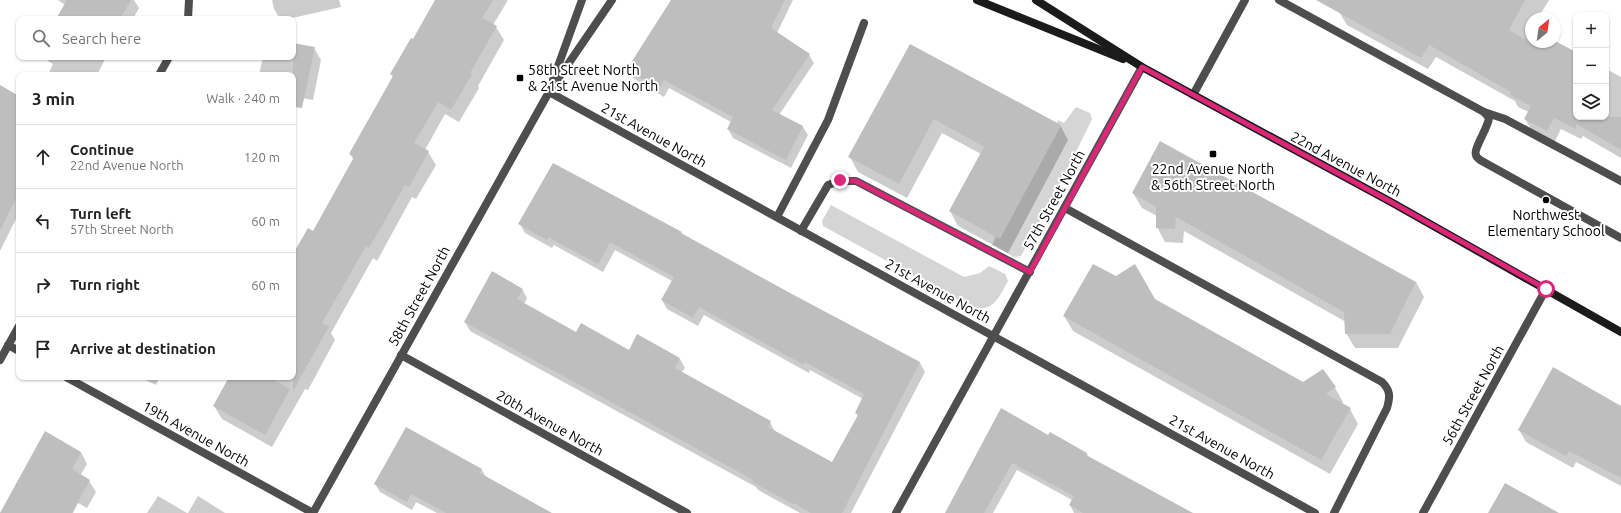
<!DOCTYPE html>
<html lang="en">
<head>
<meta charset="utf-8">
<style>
	body { margin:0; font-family:Ubuntu,sans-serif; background:#f6f6f6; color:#222 }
	.controls { position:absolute; right:12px; top:12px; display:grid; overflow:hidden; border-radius:8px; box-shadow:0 1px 3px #0004 }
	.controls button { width:36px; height:36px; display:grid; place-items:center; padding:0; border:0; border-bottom:1px solid #e0e0e0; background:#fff; color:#222; font:20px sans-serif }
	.compass { position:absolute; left:1525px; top:12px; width:36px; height:36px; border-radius:50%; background:#fff; box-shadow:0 1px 3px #0004; rotate:29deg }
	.stop { position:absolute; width:12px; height:12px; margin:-9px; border:3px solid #db2777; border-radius:50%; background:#fff }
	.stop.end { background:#db2777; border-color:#fff; box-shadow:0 1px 4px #0008 }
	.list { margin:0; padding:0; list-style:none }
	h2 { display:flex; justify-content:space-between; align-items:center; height:52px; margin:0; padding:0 16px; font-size:17px }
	h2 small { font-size:13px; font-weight:400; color:#767676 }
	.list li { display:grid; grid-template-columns:26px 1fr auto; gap:12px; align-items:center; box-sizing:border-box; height:64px; padding:0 16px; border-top:1px solid #e0e0e0 }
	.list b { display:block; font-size:15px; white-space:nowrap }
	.list p { margin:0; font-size:13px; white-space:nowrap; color:#767676 }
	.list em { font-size:13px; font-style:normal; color:#767676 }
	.icon { flex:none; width:22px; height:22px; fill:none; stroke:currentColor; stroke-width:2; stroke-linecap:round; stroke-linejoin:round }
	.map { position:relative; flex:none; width:1621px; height:513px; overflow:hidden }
	.search { position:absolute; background:#fff; box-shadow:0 1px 3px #0004; left:16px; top:16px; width:280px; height:44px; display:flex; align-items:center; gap:10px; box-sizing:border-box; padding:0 14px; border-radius:8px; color:#767676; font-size:15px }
	.panel { position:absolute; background:#fff; box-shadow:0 1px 3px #0004; left:16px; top:72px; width:280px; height:308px; border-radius:8px }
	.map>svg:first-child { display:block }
</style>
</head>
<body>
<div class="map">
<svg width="1621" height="513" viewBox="0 0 1621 513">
	<rect width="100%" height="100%" fill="#fff"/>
	<g fill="#d5d5d5">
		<path d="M1076,107L1090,113L1092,119L1064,177L1021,256L1014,257L992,245L996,236L1000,238L1061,125L1057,123L1058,120L1064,123Z"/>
		<path d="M831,205L964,277L980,273L989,266L1005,274L1008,281C998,299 993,314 969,306L823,226L822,221Z"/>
	</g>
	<g fill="#0003">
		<path d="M58,0H134L139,8L133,19H58L65,5Z"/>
		<path d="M272,0H339L341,7L288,19H280L274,9Z"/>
		<path d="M436,0H508L493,25L496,27L504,40L478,86L479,88L459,122L445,114L425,150L428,152L436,165L416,199L412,197L377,261L373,258L331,333L335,340L308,390L305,389L272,447L222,419L214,406L231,377H293V256L314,232L354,160L350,154L393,77L392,74L413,41Z"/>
		<path d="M673,0H793L777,33L809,55L814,63L779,115L803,127L808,135L791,168L733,138L728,129L731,122L669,88L664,97L633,78L628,69Z"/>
		<path d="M1332,0H1549L1538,18H1531V42H1555L1576,53V117H1606V69L1621,77V158L1583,136L1581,139L1561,129L1554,143L1532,131L1525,119L1529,112L1518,107L1515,101L1436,57L1428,69L1347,25Z"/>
		<path d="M293,44L314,48L321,60L313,100L297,97L293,114V75H259L263,57H293Z"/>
		<path d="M910,45L1060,125L1068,140L1008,253L958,226L950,211L981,154L942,133L907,198L858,172L850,157Z"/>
		<path d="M45,57H106L97,75H48L53,64L48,61Z"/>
		<path d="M0,174L19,184V213L0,251Z"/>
		<path d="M1133,193L1416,282L1424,297L1398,348H1355L1346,333V322L1184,231L1183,243L1165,242L1157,227V216L1142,208Z"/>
		<path d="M520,224L681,233L683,236L789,294L920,363L925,372L851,513H800L758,490L756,487L470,331L465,322L522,289L527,298L524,304L577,333L629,351L680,359L685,368L681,373L770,422L775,432L833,463L858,416L856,413L863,399L810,370L809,373L704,315L698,326L667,309L662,300L672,281L615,250L603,272L554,245L552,248L525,233Z"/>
		<path d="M1064,316L1303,383L1335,388L1343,402L1341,404L1350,409L1358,424L1330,474L1073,331Z"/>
		<path d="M139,377H160L156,385Z"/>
		<path d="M1621,413V486L1576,462L1573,468L1526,442L1519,430Z"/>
		<path d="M1050,434L1087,454L1089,458L1190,513H1074L1070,505L1072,500L1017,470L993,513H947L970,472L1049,436Z"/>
		<path d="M81,452L87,464L80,476L89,481L96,492L87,508L78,503L73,513H0Z"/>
		<path d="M482,470L486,477L551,513H437L416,502L412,510L380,492L375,484Z"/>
		<path d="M158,496L187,513H147Z"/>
		<path d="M198,496L225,513H188Z"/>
	</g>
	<g fill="#bebebe">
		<path d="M67,0H131L120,19H56Z"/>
		<path d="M435,0H493L482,18L497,26L470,73L472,74L451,110L438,102L414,143L429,151L409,187L405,185L369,248L366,246L322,323L329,326L293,391V254L308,228L313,231L354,157L349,154L393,76L390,74L411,38L413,39Z"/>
		<path d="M671,0H785L771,28L810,54L772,110L803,126L786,160L727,129L733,117L664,80L659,89L627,69Z"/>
		<path d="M1316,0H1525L1509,30L1529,42H1557L1576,52V117H1621V150L1576,124V129L1554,118L1547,131L1524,119L1531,106L1510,95L1511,92L1429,45L1421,58Z"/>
		<path d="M293,43L315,47L302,108L293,107Z"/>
		<path d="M910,44L1061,125L1000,239L949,211L984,147L934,119L899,184L848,157Z"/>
		<path d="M0,85L19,96V193L0,230Z"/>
		<path d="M1160,141L1416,282L1390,334H1345L1344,312L1176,217L1175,229L1156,228V207L1132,193Z"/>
		<path d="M553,163L682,232L681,233L790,293L920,362L842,513H811L794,503L793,504L752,482L753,480L692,446L464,322L492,271L523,289L517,299L576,332L581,323L629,350L637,334L680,358L675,368L771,421L768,427L832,462L858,415L855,413L864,394L805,362L804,365L699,307L693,318L661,300L674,277L610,242L598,264L548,237L547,240L518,224Z"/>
		<path d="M1093,264L1116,276L1135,264L1155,299L1303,382L1323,369L1336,387L1326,394L1351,408L1321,460L1063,316Z"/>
		<path d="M1553,367L1621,406V478L1569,451L1566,456L1518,430Z"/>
		<path d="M229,377H268L290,389L265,435L213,406Z"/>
		<path d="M1001,408L1048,435L1050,432L1087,453L1086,455L1193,513H1083L1069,505L1074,496L1012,463L984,513H945Z"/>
		<path d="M406,427L482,469L480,473L552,513H446L411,494L407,502L374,484Z"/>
		<path d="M45,431L81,452L72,469L90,480L72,513H0Z"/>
		<path d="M1505,483L1559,513H1488Z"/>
	</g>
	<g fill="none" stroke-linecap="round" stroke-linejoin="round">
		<g stroke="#4e4e4e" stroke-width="8">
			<path d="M1279,0L1484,112L1505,119L1621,181"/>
			<path d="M1193,95L1245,0"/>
			<path d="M1484,112L1489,118C1488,128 1473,149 1476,155C1476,157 1478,158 1480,160L1621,238"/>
			<path d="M1065,208L1382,382C1391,391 1390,397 1387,408L1334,513"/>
			<path d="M777,217L828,120L864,23"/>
			<path d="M801,231L828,185L840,181H856L1030,272"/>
		</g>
		<g stroke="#4e4e4e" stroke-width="8">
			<path d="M188,19L189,0"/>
			<path d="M159,75L169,57"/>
			<path d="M549,92L1315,513"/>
			<path d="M8,345L19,351"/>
			<path d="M401,355L687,513"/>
			<path d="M0,360L19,326"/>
			<path d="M66,377L313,513"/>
			<path d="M896,513L1142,67"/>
			<path d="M1423,513L1546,289"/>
		</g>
		<g stroke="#4e4e4e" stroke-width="8">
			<path d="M553,80L582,0"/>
			<path d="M313,513L549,92L612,0"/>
		</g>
		<g stroke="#1b1b1b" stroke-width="8">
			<path d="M977,0L1123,59"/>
			<path d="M1036,0L1142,67L1391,202L1621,332"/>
		</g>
	</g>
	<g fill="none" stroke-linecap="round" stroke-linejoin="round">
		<path stroke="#db2777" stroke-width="5" d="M840,180L856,181L1030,272L1142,67L1391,202L1546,289"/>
	</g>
	<g fill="#000" stroke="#fff" stroke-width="1.5">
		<rect x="516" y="74" width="8" height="8" rx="2"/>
		<rect x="1209" y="150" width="8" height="8" rx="2"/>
		<circle cx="1546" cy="200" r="4"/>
	</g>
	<g text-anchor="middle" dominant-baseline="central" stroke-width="4" stroke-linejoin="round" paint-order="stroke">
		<g font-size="14" fill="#000" stroke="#fff">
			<text x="528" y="70" text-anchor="start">58th Street North<tspan x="528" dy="16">&amp; 21st Avenue North</tspan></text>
			<text x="1213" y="169">22nd Avenue North<tspan x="1213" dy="16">&amp; 56th Street North</tspan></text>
			<text x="1546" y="215">Northwest<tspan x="1546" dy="16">Elementary School</tspan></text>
		</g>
		<g font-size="14" fill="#000" stroke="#fff">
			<text transform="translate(654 135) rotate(29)">21st Avenue North</text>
			<text transform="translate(1346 164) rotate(28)">22nd Avenue North</text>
			<text transform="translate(1054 200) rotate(-61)">57th Street North</text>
			<text transform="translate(938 291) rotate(29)">21st Avenue North</text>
			<text transform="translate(419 296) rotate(-61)">58th Street North</text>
			<text transform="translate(1473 395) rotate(-61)">56th Street North</text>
			<text transform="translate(550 423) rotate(29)">20th Avenue North</text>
			<text transform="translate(196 434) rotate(29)">19th Avenue North</text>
			<text transform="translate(1222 447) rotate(29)">21st Avenue North</text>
		</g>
	</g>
</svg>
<div class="controls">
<button>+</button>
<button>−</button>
<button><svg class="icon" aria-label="layers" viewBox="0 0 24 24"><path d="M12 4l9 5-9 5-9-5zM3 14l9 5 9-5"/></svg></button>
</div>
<svg class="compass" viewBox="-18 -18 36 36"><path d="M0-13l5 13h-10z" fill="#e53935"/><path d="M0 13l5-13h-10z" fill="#767676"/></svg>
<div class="stop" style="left:1546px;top:289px"></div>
<div class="stop end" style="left:840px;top:180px"></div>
<div class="search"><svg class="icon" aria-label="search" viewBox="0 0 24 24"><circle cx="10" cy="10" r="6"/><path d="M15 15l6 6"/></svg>Search here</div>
<section class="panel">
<h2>3 min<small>Walk · 240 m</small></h2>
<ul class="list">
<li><svg class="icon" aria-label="ahead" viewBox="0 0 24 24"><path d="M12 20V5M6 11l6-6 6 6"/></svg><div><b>Continue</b><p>22nd Avenue North</p></div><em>120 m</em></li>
<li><svg class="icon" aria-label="left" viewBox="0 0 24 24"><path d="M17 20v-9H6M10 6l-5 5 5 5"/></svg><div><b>Turn left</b><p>57th Street North</p></div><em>60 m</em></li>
<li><svg class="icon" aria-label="right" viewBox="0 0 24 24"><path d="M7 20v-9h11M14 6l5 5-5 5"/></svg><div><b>Turn right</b></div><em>60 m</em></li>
<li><svg class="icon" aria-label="arrive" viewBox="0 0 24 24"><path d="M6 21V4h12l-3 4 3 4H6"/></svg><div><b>Arrive at destination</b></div></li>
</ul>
</section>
</div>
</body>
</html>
